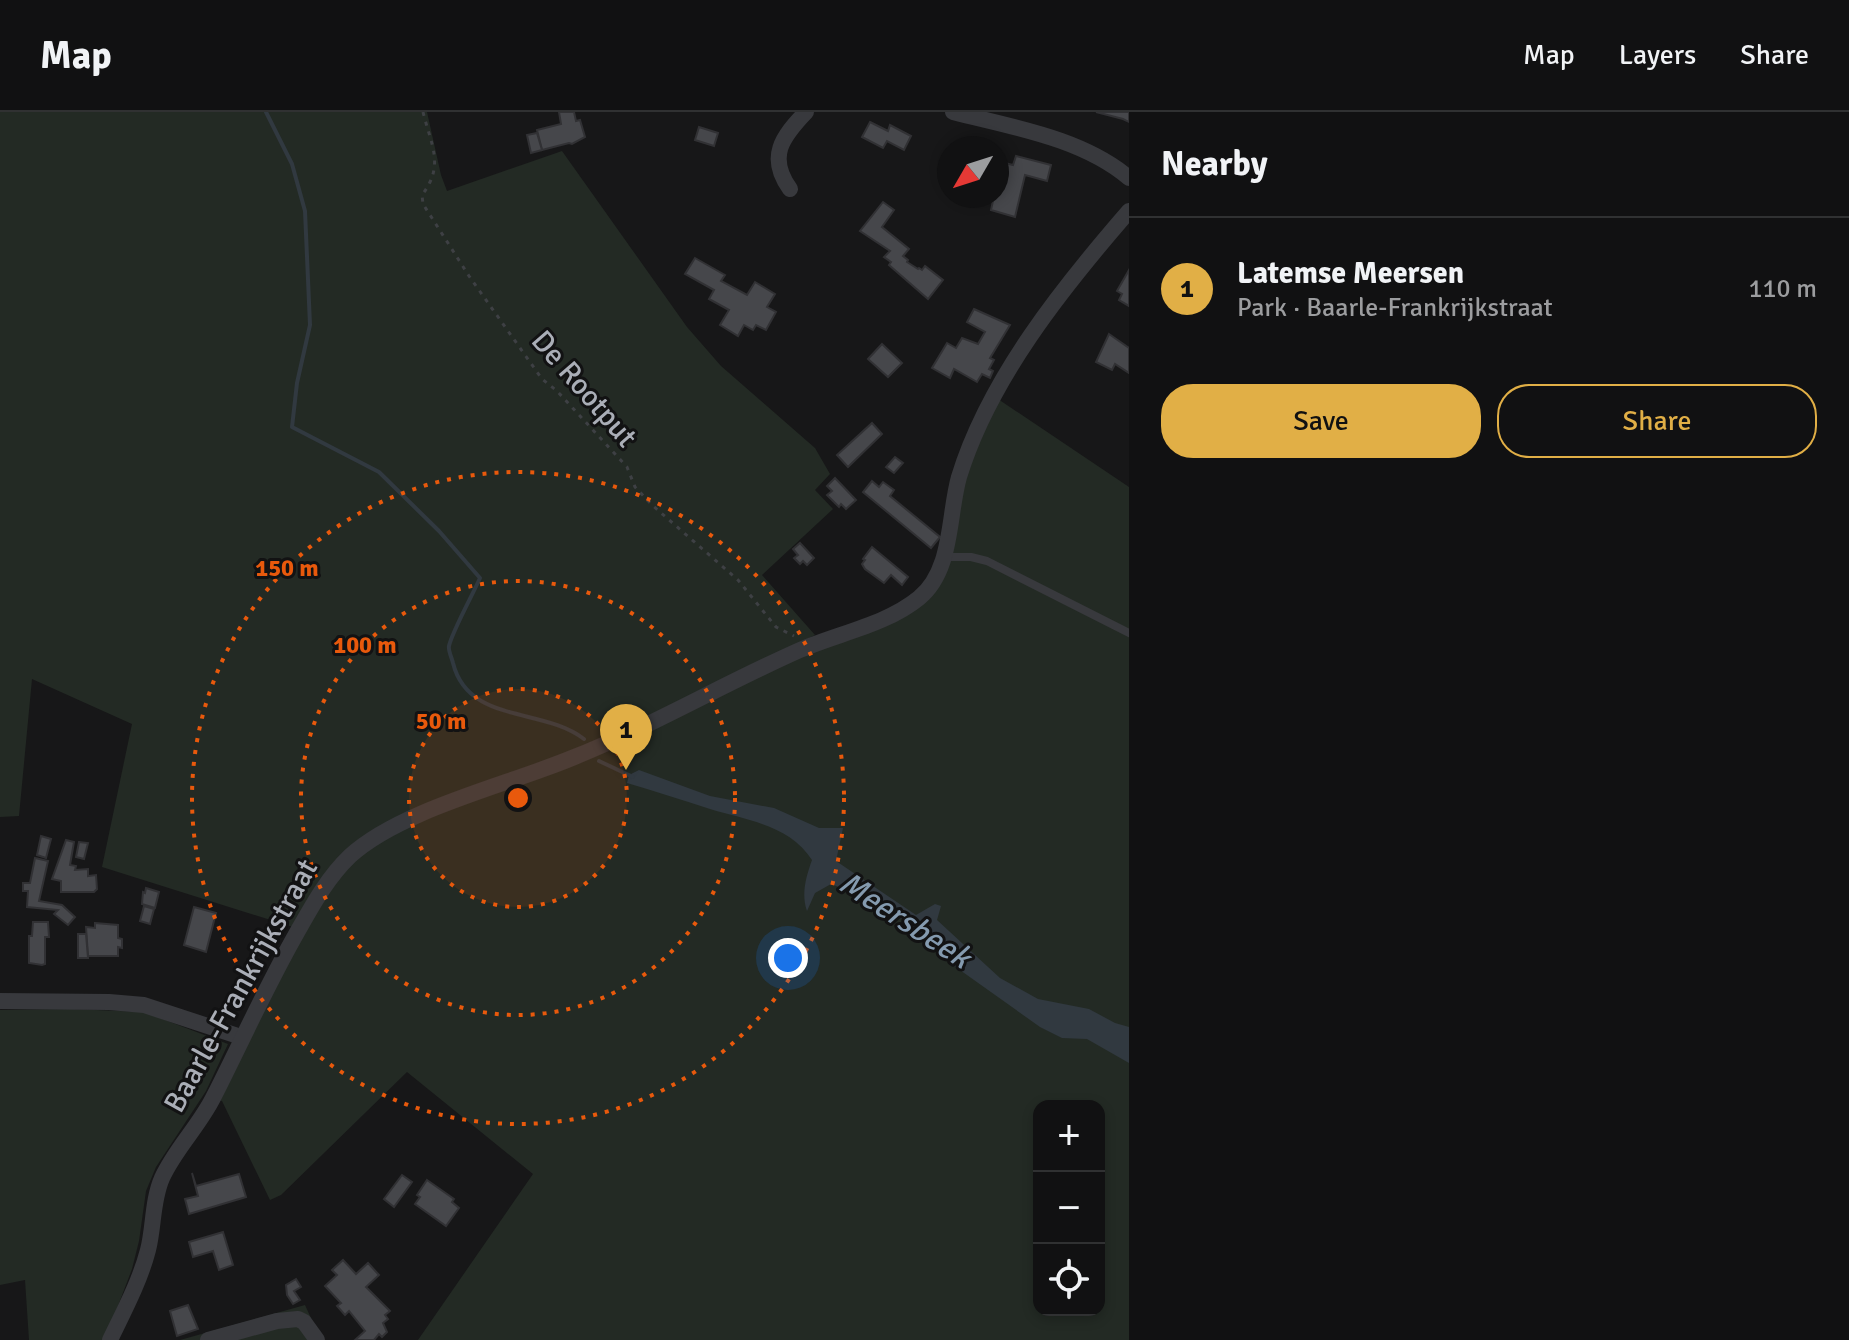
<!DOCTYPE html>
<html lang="en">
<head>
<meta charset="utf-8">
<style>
	body { margin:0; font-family:Signika,sans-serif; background:#1e1f20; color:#f1f3f6 }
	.controls { position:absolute; right:24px; bottom:24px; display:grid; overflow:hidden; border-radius:16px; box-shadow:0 4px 12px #0003 }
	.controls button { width:72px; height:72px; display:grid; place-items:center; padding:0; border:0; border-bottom:2px solid #303132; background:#111112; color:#f1f3f6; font:40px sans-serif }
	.compass { position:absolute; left:937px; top:24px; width:72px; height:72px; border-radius:50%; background:#111112; box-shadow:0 4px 12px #0003; rotate:231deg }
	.you { position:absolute; left:788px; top:846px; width:28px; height:28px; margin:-20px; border:6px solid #fff; border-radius:50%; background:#1a73e8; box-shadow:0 0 0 12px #1a73e833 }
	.badge { display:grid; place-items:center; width:52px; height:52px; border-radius:50%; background:#e1af46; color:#111; font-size:26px; font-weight:700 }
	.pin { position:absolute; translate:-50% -66px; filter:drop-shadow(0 2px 4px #0008) }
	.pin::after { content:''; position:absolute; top:42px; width:28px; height:24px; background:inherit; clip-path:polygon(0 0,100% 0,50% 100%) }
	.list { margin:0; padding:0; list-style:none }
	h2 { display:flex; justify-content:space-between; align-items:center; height:104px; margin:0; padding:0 32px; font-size:34px }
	h2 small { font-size:26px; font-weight:400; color:#9c9d9f }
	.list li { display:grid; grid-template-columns:52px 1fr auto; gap:24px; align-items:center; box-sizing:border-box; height:144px; padding:0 32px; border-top:2px solid #303132 }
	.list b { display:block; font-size:30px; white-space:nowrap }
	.list p { margin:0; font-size:26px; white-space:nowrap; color:#9c9d9f }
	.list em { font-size:26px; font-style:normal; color:#9c9d9f }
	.actions { display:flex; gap:16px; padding:24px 32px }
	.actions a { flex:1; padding:18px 0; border:2px solid #e1af46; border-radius:32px; text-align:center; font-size:28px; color:#e1af46 }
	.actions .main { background:#e1af46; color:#111 }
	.icon { flex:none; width:44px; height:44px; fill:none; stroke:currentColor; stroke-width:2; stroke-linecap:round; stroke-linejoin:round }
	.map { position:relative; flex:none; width:1129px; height:1228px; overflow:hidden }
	header { display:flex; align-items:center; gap:48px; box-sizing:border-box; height:112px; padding:0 40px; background:#111112; border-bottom:2px solid #303132 }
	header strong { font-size:38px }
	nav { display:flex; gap:44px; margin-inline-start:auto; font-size:28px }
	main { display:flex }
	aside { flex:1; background:#111112 }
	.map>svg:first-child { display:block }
</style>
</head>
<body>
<header>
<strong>Map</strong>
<nav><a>Map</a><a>Layers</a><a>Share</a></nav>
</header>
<main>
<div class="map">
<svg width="1129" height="1228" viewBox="0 0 1129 1228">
	<rect width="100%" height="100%" fill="#171718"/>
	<g fill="#232a24" fill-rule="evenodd">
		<path d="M0,0H427L441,63L447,79L562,39L687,215L721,254L815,336L830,362L815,378L833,397L762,463L815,523L801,530L878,509L931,472L954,388L995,285L1129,375V1228H418L533,1062L407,960L281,1083L270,1088L222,989L213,987L299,817L102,755L132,612L32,567L19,704L0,705ZM1039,994H1099V1198H1039Z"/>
		<path d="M71,897L144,900L228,932L206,979L156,1055L146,1079L139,1129L132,1157L105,1228H29L25,1168L0,1173V898Z"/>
		<path d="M305,1193L321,1228H180Z"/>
	</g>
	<path fill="#313940" d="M639,658L710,684L774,696L819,716H843L836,749L916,803L935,792L941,794L937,808L1000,866L1038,887L1089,897L1115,911L1129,915V951L1087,927L1062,926L1040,915L943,846L908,811L869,787L831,772L815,781L807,799C801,782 806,765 812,748C790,713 746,708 710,697C682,688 655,679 627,671L629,663Z"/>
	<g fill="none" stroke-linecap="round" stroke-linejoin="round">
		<g stroke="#313940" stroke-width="4">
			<path d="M266,0L292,52L305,99L310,213L297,271L292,315L379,360L439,419L480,466C473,482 452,520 449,534C448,539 452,546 453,551C468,612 543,595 584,627"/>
			<path d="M599,649L633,665"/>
		</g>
	</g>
	<g fill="#46474b" stroke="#313134" stroke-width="2">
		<path d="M559,0H574L576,9L580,8L585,25L572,32L569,31L542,38L537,18L561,12Z"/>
		<path d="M1096,0H1129V10L1123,7Z"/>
		<path d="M870,10L888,19L890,13L911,24L904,38L887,29L883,36L862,25Z"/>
		<path d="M699,15L718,21L714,34L695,28Z"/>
		<path d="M537,21L542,38L531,41L527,23Z"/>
		<path d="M1016,44L1051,53L1047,69L1025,63L1015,105L991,98L994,84H997V67L1002,63L1005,51L1013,53Z"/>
		<path d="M883,90L894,98L882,115L909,137L903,144L908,148L907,150L918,157L919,156L922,158L925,154L943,168L928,187L889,153L891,150L884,145L890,139L860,119Z"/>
		<path d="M695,146L725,163L721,169L747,183L755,170L775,182L767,195L776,200L766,218L756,213L753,218L744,213L738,224L720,213L729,198L709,187L714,178L685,162Z"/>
		<path d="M1129,158V194L1119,188L1122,182L1117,179Z"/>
		<path d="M974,197L1010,213L990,246L994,248L989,257L993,259L990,266L982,262L977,270L954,257L950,266L932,256L947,231L956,236L962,226L978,232L985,220L967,210Z"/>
		<path d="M1109,222L1129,236V261L1115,252L1112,258L1096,250Z"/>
		<path d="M882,232L902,251L888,265L868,247Z"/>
		<path d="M872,311L882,322L848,355L837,343Z"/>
		<path d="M895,345L903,351L894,361L886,355Z"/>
		<path d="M835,366L856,388L846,397L841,392L839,395L827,383L832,379L827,374Z"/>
		<path d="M872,369L879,375L883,370L894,378L890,384L940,425L931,436L863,380Z"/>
		<path d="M800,431L814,446L807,453L803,449L800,452L794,446L798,443L793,437Z"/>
		<path d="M872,435L908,465L902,473L891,463L884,471L865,457L862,452L865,448L863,447Z"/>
		<path d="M41,724L51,727L46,746L37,743Z"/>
		<path d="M66,728L74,730L70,753L76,754L75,758L88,757V764L96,763L97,777L94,780H61V769L52,767Z"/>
		<path d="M79,730L88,731L84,747L76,745Z"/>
		<path d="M35,746L48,749L39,789L62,793L75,805L68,813L54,802L58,798L27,795L28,779H23V771H30Z"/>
		<path d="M146,776L159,780L155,796L142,792L143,780L145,781Z"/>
		<path d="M144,794L154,797L150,812L140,809Z"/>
		<path d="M194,795L216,801L206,840L184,833Z"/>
		<path d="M33,810H48L49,825H45V852L42,853L29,851V824H32Z"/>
		<path d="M95,811L118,813V826L122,827V836L118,835V844H88L86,815L95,816Z"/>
		<path d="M78,822H86L88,846H78Z"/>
		<path d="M192,1061L196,1074L239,1062L246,1085L189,1102L185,1087L198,1084Z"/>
		<path d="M402,1063L412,1070L394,1095L384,1087Z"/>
		<path d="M427,1068L454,1087L452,1090L459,1096L446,1114L415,1092L420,1085L417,1083Z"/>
		<path d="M223,1120L233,1153L219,1158L213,1139L193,1145L189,1130Z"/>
		<path d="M343,1148L356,1162L368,1151L379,1163L366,1175L390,1199L385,1203L388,1207L383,1211L387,1220L382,1225L379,1222L374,1228H355L365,1219L349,1199L345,1203L337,1194L341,1191L325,1174L337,1163L332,1158Z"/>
		<path d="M296,1167L301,1175L294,1179L300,1188L293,1192L287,1183L286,1173Z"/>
		<path d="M188,1193L198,1217L177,1224L170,1199Z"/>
	</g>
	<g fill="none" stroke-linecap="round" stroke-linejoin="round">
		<path stroke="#3e4044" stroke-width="3" stroke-dasharray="4 6" stroke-linecap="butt" d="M423,0C431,33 445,53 422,83L423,92L469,164L542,267L557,279L627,355L635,375L652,393L738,468L776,515L794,524"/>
		<path stroke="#38393d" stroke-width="8" d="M945,445H971L987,449L1129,521"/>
		<g stroke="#38393d" stroke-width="16">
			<path d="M953,0C1011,15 1082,26 1129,66"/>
			<path d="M790,77C767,45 782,25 806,0"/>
			<path d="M0,889L109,890L144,893L241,925"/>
			<path d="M110,1228C124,1199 140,1169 148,1138C154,1115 152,1089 162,1066C175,1037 200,1013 214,984C241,931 265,877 295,824C311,796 326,767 350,744C400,698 507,673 572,646C650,615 723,572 800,538C839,521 886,513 919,486C953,458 948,404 959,365C989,267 1063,175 1129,99"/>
			<path d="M208,1228L277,1209L298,1207L304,1210L317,1228"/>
		</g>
	</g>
	<circle cx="518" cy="686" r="109" fill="#e8590c" fill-opacity=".12"/>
	<g fill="none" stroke="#e8590c" stroke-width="4" stroke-dasharray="4 8">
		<circle cx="518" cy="686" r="109"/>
		<circle cx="518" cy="686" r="217"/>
		<circle cx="518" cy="686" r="326"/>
	</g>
	<g text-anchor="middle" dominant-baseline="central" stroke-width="6" stroke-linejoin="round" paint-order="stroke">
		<g font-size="30" fill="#aaaeb7" stroke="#121213">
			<text transform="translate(584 277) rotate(49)">De Rootput</text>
			<text transform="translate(241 874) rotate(-61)">Baarle-Frankrijkstraat</text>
		</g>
		<g font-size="32" font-style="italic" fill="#849aaf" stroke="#121213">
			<text transform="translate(905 808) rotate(33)">Meersbeek</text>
		</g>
	</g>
	<circle cx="518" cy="686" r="12" fill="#e8590c" stroke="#121213" stroke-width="4"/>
	<g font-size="24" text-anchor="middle" font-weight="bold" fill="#e8590c" stroke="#121213" stroke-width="6" stroke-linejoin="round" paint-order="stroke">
		<text x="287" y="464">150 m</text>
		<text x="365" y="541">100 m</text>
		<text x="441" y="617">50 m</text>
	</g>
</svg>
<div class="controls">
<button>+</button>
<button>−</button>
<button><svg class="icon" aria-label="locate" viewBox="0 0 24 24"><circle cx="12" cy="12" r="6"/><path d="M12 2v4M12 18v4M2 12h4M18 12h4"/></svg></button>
</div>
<svg class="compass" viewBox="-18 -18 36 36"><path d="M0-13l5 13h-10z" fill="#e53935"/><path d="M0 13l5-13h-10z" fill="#9c9d9f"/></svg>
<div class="you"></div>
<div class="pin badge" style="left:626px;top:658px">1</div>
</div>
<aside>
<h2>Nearby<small></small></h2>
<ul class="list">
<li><span class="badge">1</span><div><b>Latemse Meersen</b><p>Park · Baarle-Frankrijkstraat</p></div><em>110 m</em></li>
</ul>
<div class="actions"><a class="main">Save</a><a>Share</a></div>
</aside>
</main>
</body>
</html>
